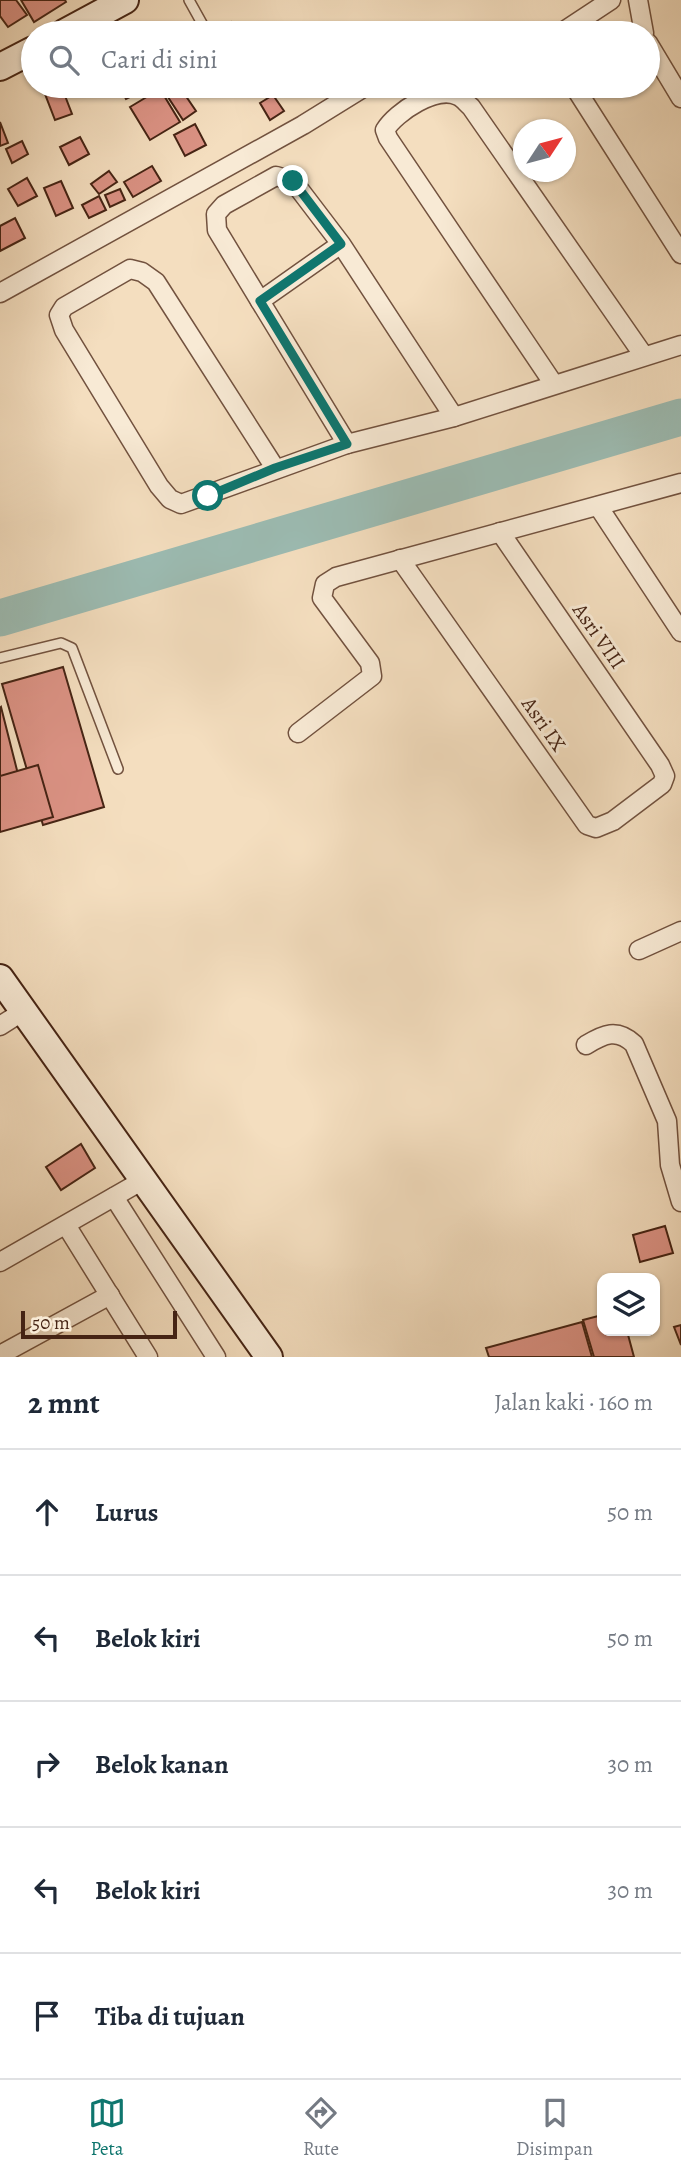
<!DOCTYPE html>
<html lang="id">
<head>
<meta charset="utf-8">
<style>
	body { margin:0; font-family:Alegreya,serif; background:#f6f6f7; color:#1f2937 }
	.controls { position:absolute; right:21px; bottom:21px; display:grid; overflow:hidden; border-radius:14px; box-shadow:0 2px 5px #0004 }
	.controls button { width:63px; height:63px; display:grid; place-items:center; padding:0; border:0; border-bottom:2px solid #e0e1e3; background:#fff; color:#1f2937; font:35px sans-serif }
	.compass { position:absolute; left:513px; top:119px; width:63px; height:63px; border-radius:50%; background:#fff; box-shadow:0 2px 5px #0004; rotate:54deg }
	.scale { position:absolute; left:21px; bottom:18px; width:156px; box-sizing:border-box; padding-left:7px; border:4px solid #462414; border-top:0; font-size:19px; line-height:24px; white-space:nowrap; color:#462414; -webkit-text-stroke:5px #f8ead5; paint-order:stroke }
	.stop { position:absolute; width:21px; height:21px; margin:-16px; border:5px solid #0f766e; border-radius:50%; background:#fff }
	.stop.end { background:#0f766e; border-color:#fff; box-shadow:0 2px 7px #0008 }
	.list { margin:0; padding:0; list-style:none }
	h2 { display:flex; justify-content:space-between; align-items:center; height:91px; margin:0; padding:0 28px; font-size:30px }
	h2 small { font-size:23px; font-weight:400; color:#747a83 }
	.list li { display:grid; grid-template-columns:46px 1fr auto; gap:21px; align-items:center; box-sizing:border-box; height:126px; padding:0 28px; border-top:2px solid #e0e1e3 }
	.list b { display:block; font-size:26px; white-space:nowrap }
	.list em { font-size:23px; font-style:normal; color:#747a83 }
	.icon { flex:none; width:38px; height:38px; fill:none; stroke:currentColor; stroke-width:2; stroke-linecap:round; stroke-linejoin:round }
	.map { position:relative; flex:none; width:681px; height:1357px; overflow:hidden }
	.search { position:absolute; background:#fff; box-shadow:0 2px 5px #0004; left:21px; right:21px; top:21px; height:77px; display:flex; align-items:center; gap:18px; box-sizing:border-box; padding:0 24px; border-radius:38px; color:#747a83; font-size:26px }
	.sheet { height:721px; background:#fff }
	nav { display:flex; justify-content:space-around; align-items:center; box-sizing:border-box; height:98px; border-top:2px solid #e0e1e3; background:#fff; font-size:19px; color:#747a83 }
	nav a { display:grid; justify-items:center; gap:4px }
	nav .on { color:#0f766e }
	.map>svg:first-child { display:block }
</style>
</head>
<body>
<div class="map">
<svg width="681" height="1357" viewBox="0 0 681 1357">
	<rect width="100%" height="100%" fill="#f4debf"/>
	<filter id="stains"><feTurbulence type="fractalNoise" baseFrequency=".00286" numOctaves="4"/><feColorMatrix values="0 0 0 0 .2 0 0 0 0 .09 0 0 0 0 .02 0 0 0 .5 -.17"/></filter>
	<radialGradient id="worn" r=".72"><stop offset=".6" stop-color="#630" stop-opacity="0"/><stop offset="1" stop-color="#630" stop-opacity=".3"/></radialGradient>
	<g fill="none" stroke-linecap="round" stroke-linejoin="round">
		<path stroke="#9cbcb3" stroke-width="37" d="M0,618L681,417"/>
	</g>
	<g fill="#db9284" stroke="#462414" stroke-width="2">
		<path d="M0,0H16L27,15L8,27L0,16Z"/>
		<path d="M21,0H65L66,2L34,22Z"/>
		<path d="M231,22L238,33H211Z"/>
		<path d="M184,26L188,33H172Z"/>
		<path d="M119,86H144L146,89L126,99Z"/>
		<path d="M179,86L196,111L183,120L166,94Z"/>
		<path d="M229,86H247L235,94Z"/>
		<path d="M62,88L72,114L55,120L45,94Z"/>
		<path d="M160,89L180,122L150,140L130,107Z"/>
		<path d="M273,95L284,111L270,120L260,103Z"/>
		<path d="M0,122L8,143L0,146Z"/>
		<path d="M195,124L206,145L185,156L174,135Z"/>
		<path d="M80,137L89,154L69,165L60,147Z"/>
		<path d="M22,141L28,154L12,163L6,149Z"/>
		<path d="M152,166L161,181L133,197L124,182Z"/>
		<path d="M109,171L117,182L99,194L91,184Z"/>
		<path d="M27,178L37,196L18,206L8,189Z"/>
		<path d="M61,181L73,208L56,216L44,188Z"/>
		<path d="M120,189L125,200L110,207L105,195Z"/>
		<path d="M99,196L106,210L89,218L82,205Z"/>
		<path d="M15,218L25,238L0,251V226Z"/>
		<path d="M63,667L104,807L43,825L2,684Z"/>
		<path d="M1,707L22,790L0,796V708Z"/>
		<path d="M38,765L53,817L0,832V776Z"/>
		<path d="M81,1144L95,1168L61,1190L46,1167Z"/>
		<path d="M665,1226L673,1253L640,1262L633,1235Z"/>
		<path d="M602,1315V1331H627L634,1357H594L583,1320Z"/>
		<path d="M582,1322L592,1357H489L486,1348Z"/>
		<path d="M681,1325V1345L674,1327Z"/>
	</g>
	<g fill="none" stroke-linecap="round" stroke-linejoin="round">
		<g stroke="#72523f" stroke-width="12">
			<g id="lane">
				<path d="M189,0L204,27"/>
				<path d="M0,658L61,643L72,648L118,769"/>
			</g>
		</g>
		<g stroke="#72523f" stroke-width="21">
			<g id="street">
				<path d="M638,0L644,33"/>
				<path d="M561,33L611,0"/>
				<path d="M648,43L681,98"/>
				<path d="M574,86L681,254"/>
				<path d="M341,244L260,301L217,230L216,214L224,205L276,176L293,181L341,244L454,417"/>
				<path d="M0,293L303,125L366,86"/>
				<path d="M260,301L347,444"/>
				<path d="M553,383L388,138L385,130C396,112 437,85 458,96C463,98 467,104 471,107L644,356"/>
				<path d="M275,468L156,282L142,272L130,269L64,307L59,315L64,330L159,486L170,499L181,504L347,444L454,417L681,345"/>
				<path d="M598,506L681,632"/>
				<path d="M400,559L587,825L596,828L613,821L662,784L665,776L660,765L500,532"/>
				<path d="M298,733L372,676L370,663L322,598L325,584L336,577L681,483"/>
				<path d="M639,950L681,931"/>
				<path d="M0,1026L22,1012"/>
				<path d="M586,1045C604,1034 617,1028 634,1044L667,1121L670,1165L681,1202"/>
				<path d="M114,1197L216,1357"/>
				<path d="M66,1225L148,1357"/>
				<path d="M0,1262L145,1179"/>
				<path d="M0,1355L110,1295"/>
			</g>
		</g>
		<g stroke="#462414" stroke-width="30">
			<g id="secondary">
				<path d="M64,33L125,0"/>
				<path d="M0,67L33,50"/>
				<path d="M0,978L269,1357"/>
			</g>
		</g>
		<use href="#lane" stroke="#f8ead5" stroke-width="9"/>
		<use href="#street" stroke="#f8ead5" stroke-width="18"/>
		<use href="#secondary" stroke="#f8ead5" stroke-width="26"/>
	</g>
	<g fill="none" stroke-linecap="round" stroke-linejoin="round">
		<path stroke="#0f766e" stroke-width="9" d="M208,496L275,468L347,444L260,301L341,244L293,181"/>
	</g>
	<g text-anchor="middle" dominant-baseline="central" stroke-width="6" stroke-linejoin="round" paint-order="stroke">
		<g font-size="21" fill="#462414" stroke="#f8ead5">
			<text transform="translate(599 636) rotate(55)">Asri VIII</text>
			<text transform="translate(544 724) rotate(55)">Asri IX</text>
		</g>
	</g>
	<rect width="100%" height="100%" filter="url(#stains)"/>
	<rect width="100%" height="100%" fill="url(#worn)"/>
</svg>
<div class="controls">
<button><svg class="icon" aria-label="layers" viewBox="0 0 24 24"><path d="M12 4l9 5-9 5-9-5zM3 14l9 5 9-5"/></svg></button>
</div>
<svg class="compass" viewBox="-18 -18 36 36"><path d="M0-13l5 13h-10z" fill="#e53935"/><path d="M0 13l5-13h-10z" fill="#747a83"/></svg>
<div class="scale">50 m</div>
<div class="stop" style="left:208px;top:496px"></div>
<div class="stop end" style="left:293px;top:181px"></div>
<div class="search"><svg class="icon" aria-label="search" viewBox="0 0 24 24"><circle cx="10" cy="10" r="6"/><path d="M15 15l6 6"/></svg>Cari di sini</div>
</div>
<section class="sheet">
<h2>2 mnt<small>Jalan kaki · 160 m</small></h2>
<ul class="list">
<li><svg class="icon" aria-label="ahead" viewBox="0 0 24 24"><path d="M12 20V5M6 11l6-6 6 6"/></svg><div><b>Lurus</b></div><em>50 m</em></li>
<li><svg class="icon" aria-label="left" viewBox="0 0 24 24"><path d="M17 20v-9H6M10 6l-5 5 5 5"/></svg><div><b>Belok kiri</b></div><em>50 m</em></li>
<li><svg class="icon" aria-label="right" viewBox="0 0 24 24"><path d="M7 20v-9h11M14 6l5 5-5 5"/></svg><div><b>Belok kanan</b></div><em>30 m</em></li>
<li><svg class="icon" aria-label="left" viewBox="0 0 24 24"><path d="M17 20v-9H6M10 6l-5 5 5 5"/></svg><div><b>Belok kiri</b></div><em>30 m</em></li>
<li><svg class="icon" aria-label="arrive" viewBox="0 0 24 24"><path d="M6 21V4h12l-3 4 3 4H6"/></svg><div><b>Tiba di tujuan</b></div></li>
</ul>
</section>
<nav>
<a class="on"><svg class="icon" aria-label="map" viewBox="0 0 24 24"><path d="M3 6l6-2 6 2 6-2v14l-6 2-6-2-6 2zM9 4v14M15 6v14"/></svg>Peta</a>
<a><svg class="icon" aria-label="directions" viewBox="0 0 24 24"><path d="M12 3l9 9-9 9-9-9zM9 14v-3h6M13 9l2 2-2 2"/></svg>Rute</a>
<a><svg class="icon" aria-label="saved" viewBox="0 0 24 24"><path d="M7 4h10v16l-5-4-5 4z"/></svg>Disimpan</a>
</nav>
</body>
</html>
